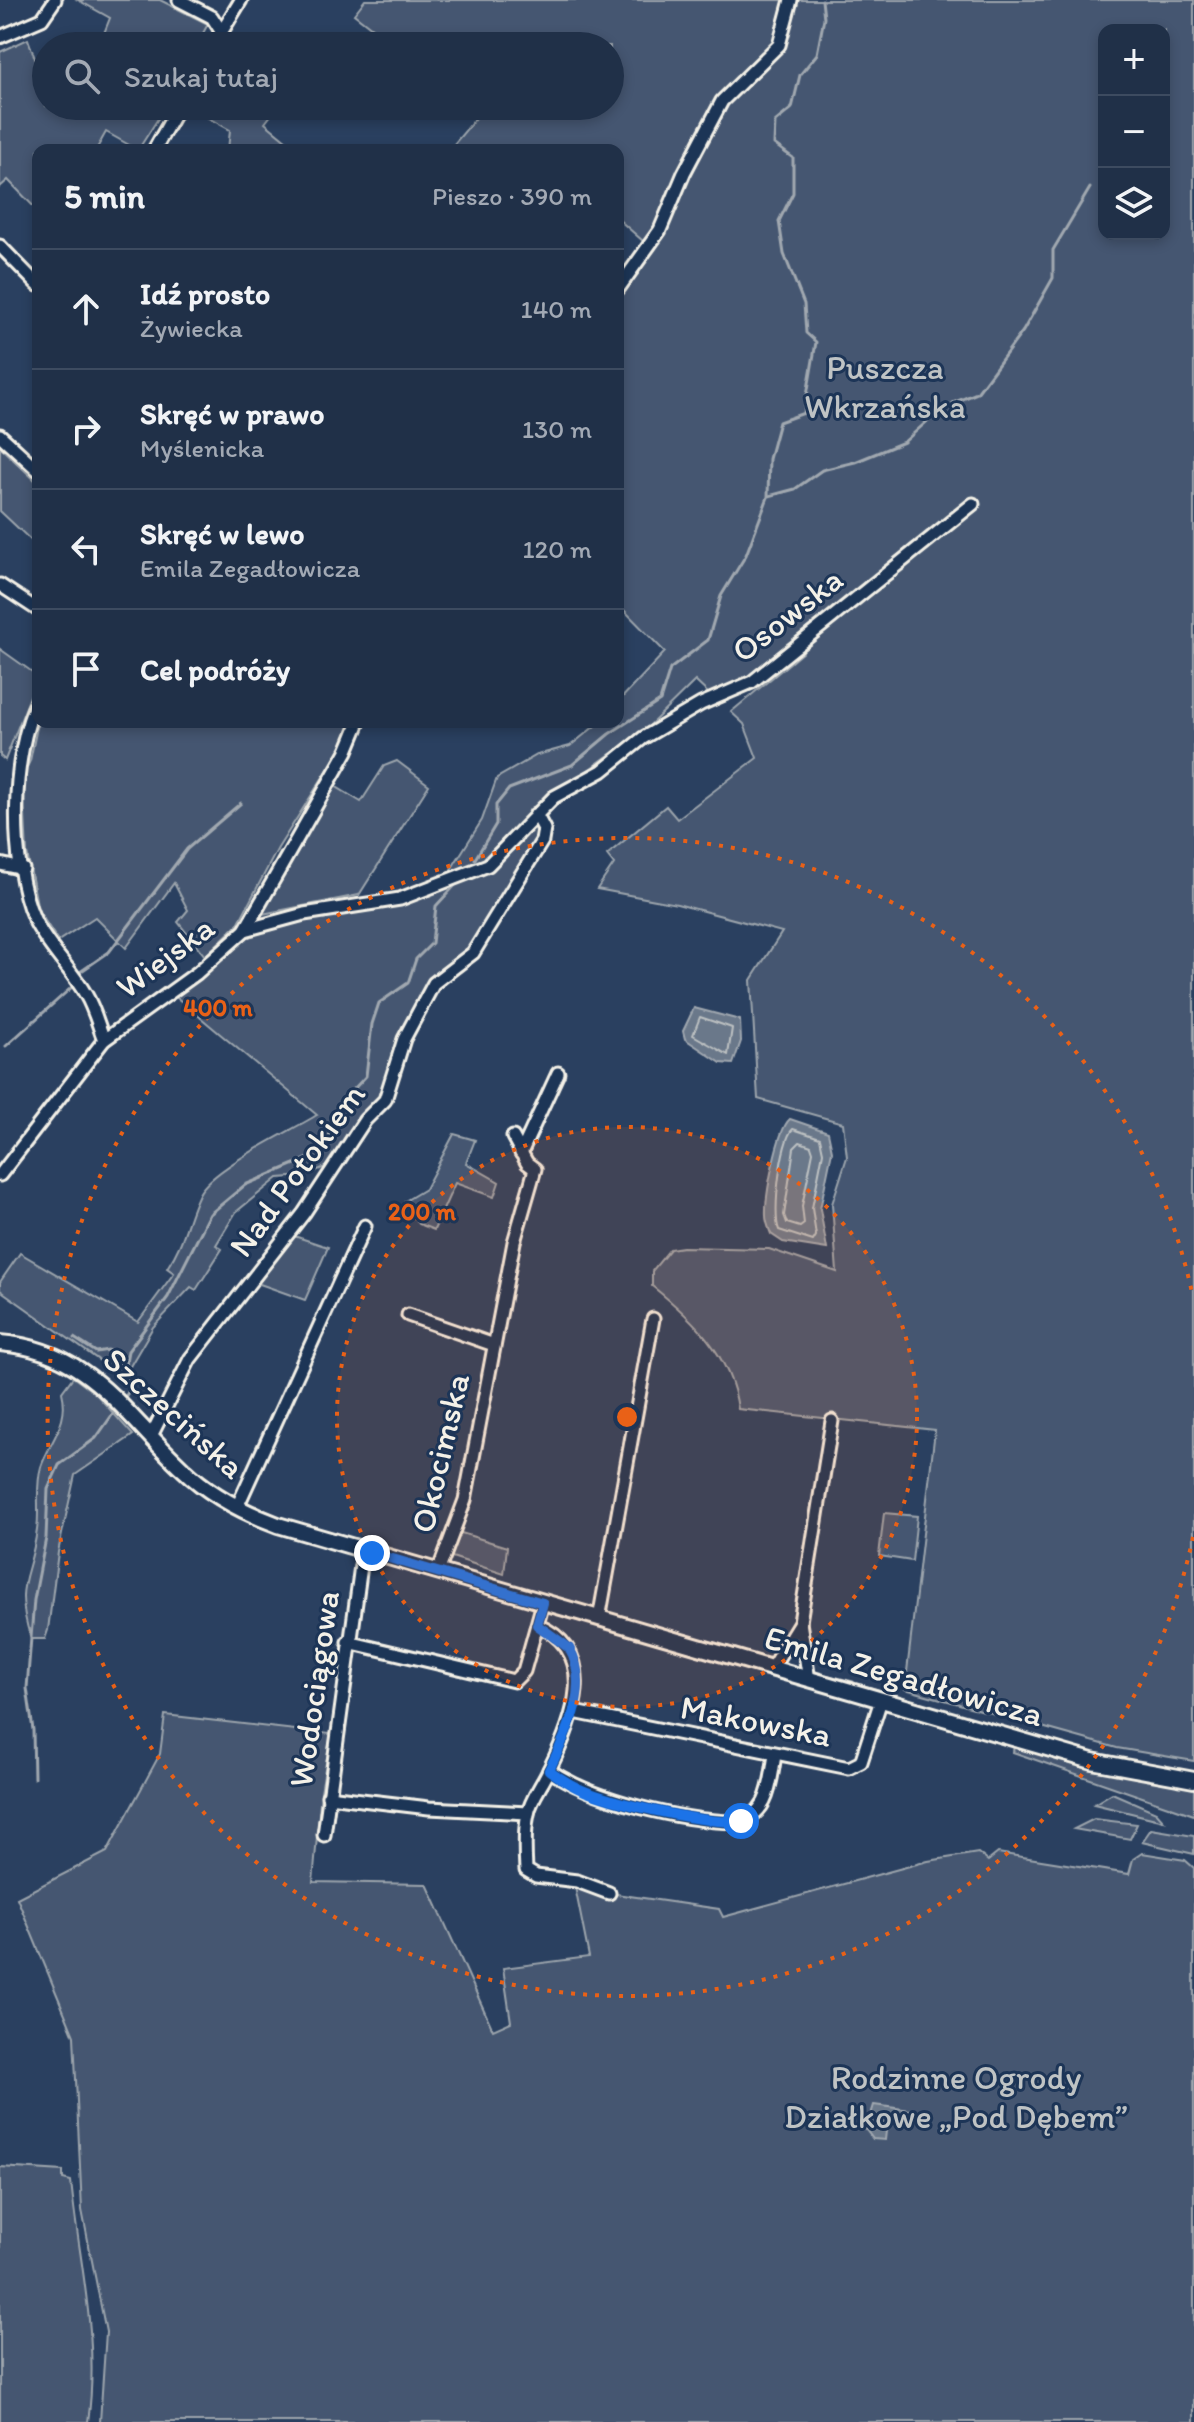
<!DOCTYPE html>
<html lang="pl">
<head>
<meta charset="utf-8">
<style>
	body { margin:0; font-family:Itim,sans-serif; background:#2d3c52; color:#f1f3f6 }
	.controls { position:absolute; right:24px; top:24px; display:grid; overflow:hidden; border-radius:16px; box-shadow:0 4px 12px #0003 }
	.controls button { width:72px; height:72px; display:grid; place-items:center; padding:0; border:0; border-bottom:2px solid #3d4b60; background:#203048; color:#f1f3f6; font:40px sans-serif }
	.stop { position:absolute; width:24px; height:24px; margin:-18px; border:6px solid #1a73e8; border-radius:50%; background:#fff }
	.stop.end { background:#1a73e8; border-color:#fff; box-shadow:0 2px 8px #0008 }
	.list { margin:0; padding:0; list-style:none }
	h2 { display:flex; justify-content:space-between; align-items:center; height:104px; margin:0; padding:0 32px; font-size:34px }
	h2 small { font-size:26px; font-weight:400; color:#a2a9b4 }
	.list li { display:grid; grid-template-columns:52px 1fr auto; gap:24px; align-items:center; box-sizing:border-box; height:120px; padding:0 32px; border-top:2px solid #3d4b60 }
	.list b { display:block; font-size:30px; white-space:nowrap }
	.list p { margin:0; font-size:26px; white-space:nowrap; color:#a2a9b4 }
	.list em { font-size:26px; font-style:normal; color:#a2a9b4 }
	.icon { flex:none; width:44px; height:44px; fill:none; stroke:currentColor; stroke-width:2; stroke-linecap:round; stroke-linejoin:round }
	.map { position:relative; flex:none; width:1194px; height:2422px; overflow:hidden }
	.search { position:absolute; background:#203048; box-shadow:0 4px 12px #0003; left:32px; top:32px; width:592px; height:88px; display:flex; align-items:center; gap:20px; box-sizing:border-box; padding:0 28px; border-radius:44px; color:#a2a9b4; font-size:30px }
	.panel { position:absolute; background:#203048; box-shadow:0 4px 12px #0003; left:32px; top:144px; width:592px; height:584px; border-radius:16px }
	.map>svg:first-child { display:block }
</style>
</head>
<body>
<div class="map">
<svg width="1194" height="2422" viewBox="0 0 1194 2422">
	<rect width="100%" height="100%" fill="#2a4060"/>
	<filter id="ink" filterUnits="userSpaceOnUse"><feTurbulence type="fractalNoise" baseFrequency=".0125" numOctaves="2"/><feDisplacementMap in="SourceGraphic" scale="16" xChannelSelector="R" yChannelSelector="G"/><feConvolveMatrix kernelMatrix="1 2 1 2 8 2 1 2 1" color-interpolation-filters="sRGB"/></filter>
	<g filter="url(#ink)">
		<g fill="#445771" stroke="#9ca4ac" stroke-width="2" fill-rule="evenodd">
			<path d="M78,0H160L208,24L196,46H99L110,18Z"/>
			<path d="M365,0H1194V1761L1117,1748L905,1689L935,1430L738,1409C731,1355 693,1319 652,1286V1271L670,1249L683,1247L769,1249L837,1272L832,1204L847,1157L843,1123L758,1099L751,980L782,932L677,904L597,889L614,864L607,855L666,806L677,819L757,758L744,724L731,712L803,652L800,641L756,675L710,695L695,681L648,727L552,796L531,815L539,841L468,955L430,983L386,1091L331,1168L327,1166L304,1176L278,1178L236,1212L216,1245L222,1249L196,1290L191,1287L153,1327L129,1368L117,1373L0,1290V1282L20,1253L138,1322L174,1273L167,1268C186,1240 186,1221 199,1194C212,1168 289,1132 317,1115L170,992L245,930L430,892L450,871L482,820L497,778L537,755L570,746L600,722H618V702L665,652L618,604V301L652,249L618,219V150H449L481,112L473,106H610V46H395L354,14ZM1104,30H1164V234H1104Z"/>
			<path d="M28,39L37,64H46V106H166L138,150L106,132L96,150H38V211L8,180L0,187V52Z"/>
			<path d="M200,106H278L265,123L298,150H228L230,130L203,115Z"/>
			<path d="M0,447L38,483V547L0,511Z"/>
			<path d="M0,649L38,676L5,760L0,756Z"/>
			<path d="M38,722H351L342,747L278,848L238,924L205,956L178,922L188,910L174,883L126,948L95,917L58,941L38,910L27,853L23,775L30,761Z"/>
			<path d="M397,761L429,785L359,895L257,915L333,785L361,802L384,766Z"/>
			<path d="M454,1134L475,1140L466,1163L499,1182L494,1197L455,1183L434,1230L419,1224L405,1201L425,1189Z"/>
			<path d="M291,1235L328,1247L305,1300L254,1282Z"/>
			<path d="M73,1377L96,1394L133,1435L75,1475L58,1552L48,1630L45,1639H31C13,1582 30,1581 37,1530C40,1510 35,1487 41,1467C50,1440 70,1423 62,1392Z"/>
			<path d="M884,1513L917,1516L912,1561L879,1556Z"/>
			<path d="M458,1532L507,1547L504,1574L449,1556Z"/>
			<path d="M165,1715L331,1734L321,1792L313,1882L427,1884L493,2030L511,2022L503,1968L589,1957L575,1887L593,1886L609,1893L719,1909L723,1917L928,1861L978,1853L988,1861L998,1853L1129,1874L1133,1859L1142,1853L1185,1860L1194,1868V2422H100L106,2332L82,2210L74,2036L17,1898L107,1852L160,1754Z"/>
			<path d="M1014,1745L1161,1782L1194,1786V1815L1013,1752Z"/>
			<path d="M1112,1793L1156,1812L1164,1821L1094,1804Z"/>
			<path d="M1094,1819L1137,1824L1130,1839L1074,1829Z"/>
			<path d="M1151,1829L1194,1836V1854L1142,1842Z"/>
			<path d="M0,2167L63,2171V2179L71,2181C79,2264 100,2338 88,2422H0Z"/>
		</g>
		<g fill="#6a788a" stroke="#a1a8b0" stroke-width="2">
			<path d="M694,1008L740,1020L741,1041L733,1064L721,1063L685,1039L683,1031Z"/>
			<path d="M790,1119L828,1132L832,1151L820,1209L827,1249L783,1242L771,1234C769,1229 766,1222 766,1216C765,1197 777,1130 790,1119Z"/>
			<path d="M874,2105L910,2110L916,2118L911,2122H887L885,2140L873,2139L866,2130Z"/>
		</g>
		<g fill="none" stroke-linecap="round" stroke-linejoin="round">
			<g stroke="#bdc1c2" stroke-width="2">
				<path d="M700,1017L732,1028L728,1055L693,1035Z"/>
				<path d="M793,1129L820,1138L823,1152L812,1208L816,1236L813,1241L779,1230C772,1215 781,1139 793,1129Z"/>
				<path d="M800,1142L811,1146L813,1152L802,1206L804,1224L800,1227L787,1223L784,1215L794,1148Z"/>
			</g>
			<g stroke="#a1a8b0" stroke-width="3">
				<path d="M953,403L977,393L1023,331L1053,278V250L1090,188"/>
				<path d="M769,496L795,489L822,470L855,462L904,442L941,409"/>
				<path d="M475,859L496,824V805L509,789L572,765L609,734L660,701L670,669L708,640L721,596L746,555L768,497L769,459L779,422L804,413L816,342L806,333L804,304L784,254L779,221L793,193V158L774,144L775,122L792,108L800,75L817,54L824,18L822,0"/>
				<path d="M80,972L109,952L187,849L241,803"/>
				<path d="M6,1046L72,987"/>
				<path d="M74,1338L96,1352L108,1350L124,1366"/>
				<path d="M122,1402L130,1389L125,1367L128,1351L168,1297L210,1214L245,1185L314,1156L330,1134L340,1104L366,1076L372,1024L379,1003L408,983L416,959L432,943L436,906L459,881"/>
				<path d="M825,1675L853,1682"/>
				<path d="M861,1685L878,1690"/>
				<path d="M34,1778L33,1730L27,1688L34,1600L46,1538L48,1489L59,1465L96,1438L117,1408"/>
			</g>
			<g stroke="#f4f1e8" stroke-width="17">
				<g id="street">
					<path d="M179,0L212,17L221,31"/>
					<path d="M0,37L42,19L55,0"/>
					<path d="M213,46L241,0"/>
					<path d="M154,150L179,106"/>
					<path d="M0,246L38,285"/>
					<path d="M618,289L660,230L684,173L722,101L779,45L791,0"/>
					<path d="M0,435L38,470"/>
					<path d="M0,585L38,610"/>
					<path d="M38,699C11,753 9,863 34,919C47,947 71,968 86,995C94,1008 98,1025 104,1040"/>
					<path d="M0,864L23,869"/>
					<path d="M245,930L304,914L400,899L488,865L554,797L602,771L643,738L701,704L752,682L973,504"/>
					<path d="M521,1153L558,1073"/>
					<path d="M0,1175L104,1040L197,973L245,930L347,751L359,722"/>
					<path d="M408,1315L494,1345"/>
					<path d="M151,1436L190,1359L304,1213L365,1120L385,1100L404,1039L434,983L473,953L542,841L544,829L536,814"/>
					<path d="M237,1507L365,1226"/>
					<path d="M438,1572L465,1500L514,1242L535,1169L527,1163L513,1137"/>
					<path d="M599,1619L653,1319"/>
					<path d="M800,1622L809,1680"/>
					<path d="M537,1625C602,1652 572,1724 549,1770C543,1784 530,1800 528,1814C524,1831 525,1853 526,1870L536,1876L577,1881L609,1893"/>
					<path d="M348,1642L514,1681L524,1671L543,1603"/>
					<path d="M771,1669L800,1622L832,1421"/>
					<path d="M574,1712L849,1768L861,1762L881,1700"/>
					<path d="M549,1770C592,1800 682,1821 735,1822C770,1816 770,1783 775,1755"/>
					<path d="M328,1796L429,1808L528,1813"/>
					<path d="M324,1835L363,1551"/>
				</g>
			</g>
			<g stroke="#f4f1e8" stroke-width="20">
				<path id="secondary" d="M0,1343C91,1350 122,1413 183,1469C210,1495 243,1512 278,1525L1092,1761L1194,1780"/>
			</g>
			<use href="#street" stroke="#1d3557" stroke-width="11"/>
			<use href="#secondary" stroke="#1d3557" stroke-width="14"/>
		</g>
	</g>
	<g fill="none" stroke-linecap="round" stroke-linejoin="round" filter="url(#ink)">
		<path stroke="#1a73e8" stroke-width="10" d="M372,1553L543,1603L537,1625L569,1648C592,1687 566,1735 549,1770C561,1779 573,1787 587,1792C620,1804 708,1825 741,1821"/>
	</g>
	<circle cx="627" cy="1417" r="290" fill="#e96117" fill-opacity=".12"/>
	<g fill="none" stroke="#e96117" stroke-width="4" stroke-dasharray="4 8">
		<circle cx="627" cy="1417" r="290"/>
		<path d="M1193 1537A579 579 0 1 1 1193 1297"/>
	</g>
	<g text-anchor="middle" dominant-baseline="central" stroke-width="6" stroke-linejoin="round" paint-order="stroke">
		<g font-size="34" fill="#bfc3c4" stroke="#1d3557">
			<text x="885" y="367">Puszcza<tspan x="885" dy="39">Wkrzańska</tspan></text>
			<text x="956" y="2077">Rodzinne Ogrody<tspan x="956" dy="39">Działkowe „Pod Dębem”</tspan></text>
		</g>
		<g font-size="34" fill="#f4f1e8" stroke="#1d3557">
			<text transform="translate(787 615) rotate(-38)">Osowska</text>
			<text transform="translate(165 957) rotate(-37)">Wiejska</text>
			<text transform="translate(297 1170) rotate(-54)">Nad Potokiem</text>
			<text transform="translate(174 1413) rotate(42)">Szczecińska</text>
			<text transform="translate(440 1453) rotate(-77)">Okocimska</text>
			<text transform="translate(904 1676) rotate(16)">Emila Zegadłowicza</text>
			<text transform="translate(314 1689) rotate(-82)">Wodociągowa</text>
			<text transform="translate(756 1721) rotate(11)">Makowska</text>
		</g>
	</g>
	<circle cx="627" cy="1417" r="12" fill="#e96117" stroke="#1d3557" stroke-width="4"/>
	<g font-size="24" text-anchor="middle" font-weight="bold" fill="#e96117" stroke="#1d3557" stroke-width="6" stroke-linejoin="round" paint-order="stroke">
		<text x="218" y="1016">400 m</text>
		<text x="422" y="1220">200 m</text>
	</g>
</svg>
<div class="controls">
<button>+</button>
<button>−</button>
<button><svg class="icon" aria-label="layers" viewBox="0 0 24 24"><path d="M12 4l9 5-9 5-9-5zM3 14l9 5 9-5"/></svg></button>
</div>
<div class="stop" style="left:741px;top:1821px"></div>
<div class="stop end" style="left:372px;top:1553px"></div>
<div class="search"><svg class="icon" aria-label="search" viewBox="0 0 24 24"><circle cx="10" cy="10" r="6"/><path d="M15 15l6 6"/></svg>Szukaj tutaj</div>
<section class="panel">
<h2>5 min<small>Pieszo · 390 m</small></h2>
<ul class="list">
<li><svg class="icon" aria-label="ahead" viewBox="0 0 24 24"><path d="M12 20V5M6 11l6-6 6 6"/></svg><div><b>Idź prosto</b><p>Żywiecka</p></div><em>140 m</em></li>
<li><svg class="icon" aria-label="right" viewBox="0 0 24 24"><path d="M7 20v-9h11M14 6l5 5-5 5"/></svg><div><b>Skręć w prawo</b><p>Myślenicka</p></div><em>130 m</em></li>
<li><svg class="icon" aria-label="left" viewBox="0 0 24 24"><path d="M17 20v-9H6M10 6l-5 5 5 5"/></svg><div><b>Skręć w lewo</b><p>Emila Zegadłowicza</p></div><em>120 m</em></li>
<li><svg class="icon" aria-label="arrive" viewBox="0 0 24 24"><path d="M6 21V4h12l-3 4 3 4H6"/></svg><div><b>Cel podróży</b></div></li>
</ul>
</section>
</div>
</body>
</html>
